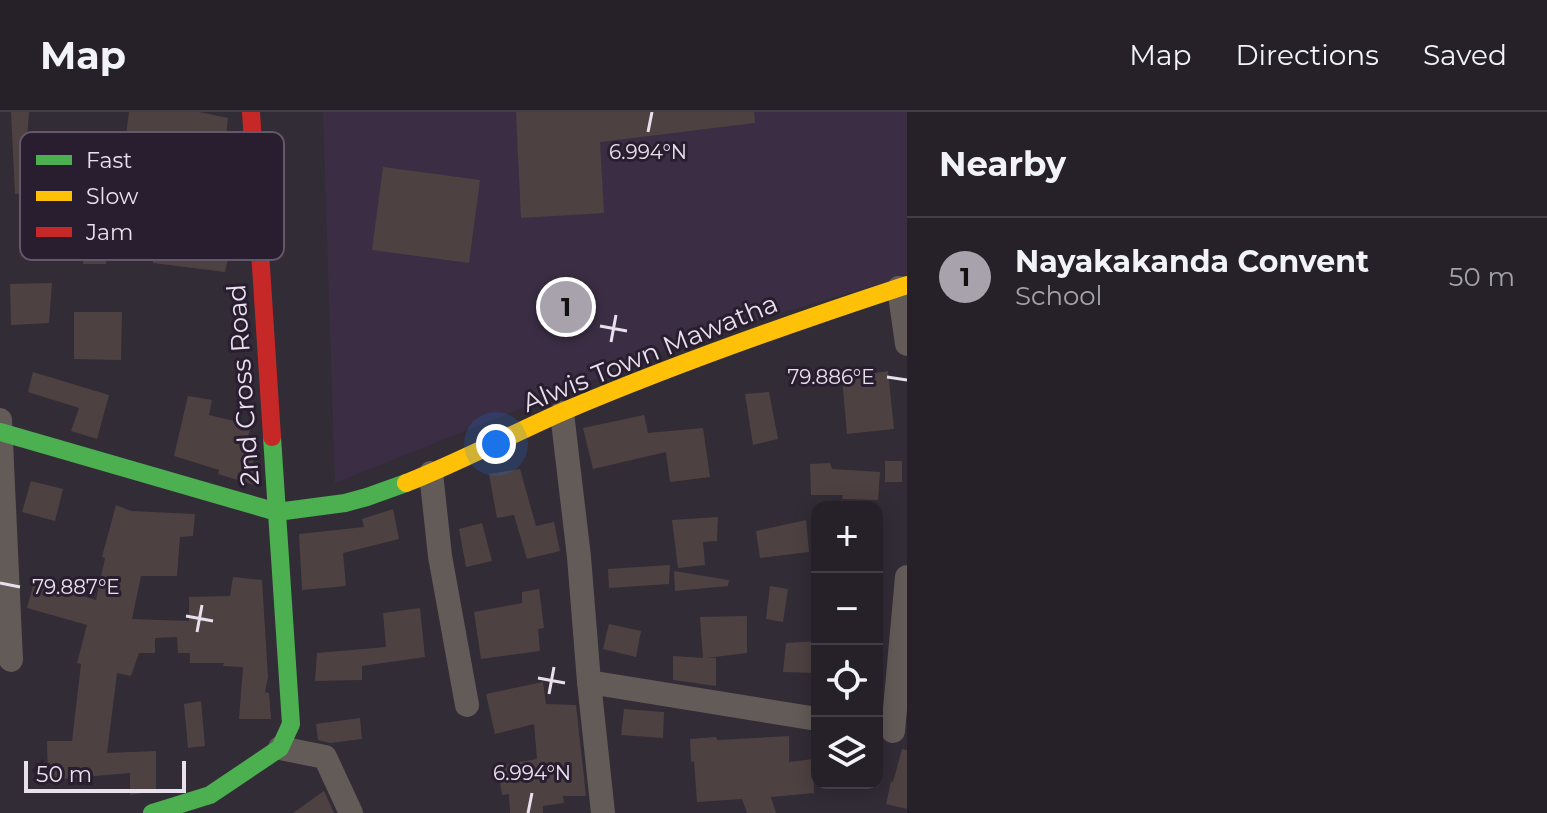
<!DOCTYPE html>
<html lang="en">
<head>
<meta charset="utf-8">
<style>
	body { margin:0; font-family:Montserrat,sans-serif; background:#322e34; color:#f1f3f6 }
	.controls { position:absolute; right:24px; bottom:24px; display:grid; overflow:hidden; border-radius:16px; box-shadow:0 4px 20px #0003 }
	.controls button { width:72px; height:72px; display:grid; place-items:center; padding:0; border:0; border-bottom:2px solid #423e45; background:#262128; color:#f1f3f6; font:40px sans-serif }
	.scale { position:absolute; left:24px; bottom:20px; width:162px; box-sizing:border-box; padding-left:8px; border:4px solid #e8e1ed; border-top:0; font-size:22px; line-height:28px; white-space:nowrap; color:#e8e1ed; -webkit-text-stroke:6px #291e30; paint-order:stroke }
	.you { position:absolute; left:496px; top:332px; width:28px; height:28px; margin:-20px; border:6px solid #fff; border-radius:50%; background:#1a73e8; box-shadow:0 0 0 12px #1a73e833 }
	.badge { display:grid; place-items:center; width:52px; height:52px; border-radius:50%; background:#a8a2ad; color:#111; font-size:26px; font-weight:700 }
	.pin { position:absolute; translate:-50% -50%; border:4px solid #fff; box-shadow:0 2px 8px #0006 }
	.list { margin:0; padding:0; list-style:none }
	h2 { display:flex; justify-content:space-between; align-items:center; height:104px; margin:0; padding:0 32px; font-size:34px }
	h2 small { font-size:26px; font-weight:400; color:#a4a3a8 }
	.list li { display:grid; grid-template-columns:52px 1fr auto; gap:24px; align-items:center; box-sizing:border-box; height:120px; padding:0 32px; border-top:2px solid #423e45 }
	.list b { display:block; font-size:30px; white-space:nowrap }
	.list p { margin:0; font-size:26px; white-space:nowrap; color:#a4a3a8 }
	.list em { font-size:26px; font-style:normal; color:#a4a3a8 }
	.icon { flex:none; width:44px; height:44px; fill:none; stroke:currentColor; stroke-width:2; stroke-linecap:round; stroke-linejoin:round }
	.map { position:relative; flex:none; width:907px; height:701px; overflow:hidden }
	header { display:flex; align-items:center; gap:48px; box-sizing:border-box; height:112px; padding:0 40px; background:#262128; border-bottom:2px solid #423e45 }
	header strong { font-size:38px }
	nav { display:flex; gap:44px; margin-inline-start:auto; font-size:28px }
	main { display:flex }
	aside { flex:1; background:#262128 }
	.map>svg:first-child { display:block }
</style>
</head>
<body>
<header>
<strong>Map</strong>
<nav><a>Map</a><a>Directions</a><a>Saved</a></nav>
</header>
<main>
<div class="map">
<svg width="907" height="701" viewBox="0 0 907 701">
	<rect width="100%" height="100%" fill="#322c36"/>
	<path fill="#3b2e44" d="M323,0H907V164L697,226L335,371Z"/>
	<g fill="#4e4141">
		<path d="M11,0H29L27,27L43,26L41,59L111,58L114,104H111L106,152H83L87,105L55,107V79L15,82Z"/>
		<path d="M129,0H199L228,6L218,96L147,86V55L122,53Z"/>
		<path d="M516,0H754L755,11L600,30L604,101L521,106Z"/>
		<path d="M383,55L480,68L469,151L372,138Z"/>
		<path d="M156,126L230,137L225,160L153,151Z"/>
		<path d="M52,171L49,211L11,213L10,172Z"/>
		<path d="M74,200H122L121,248L74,247Z"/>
		<path d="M888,259L894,317L847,322L842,266Z"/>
		<path d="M33,260L109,283L97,327L71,319L79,296L28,280Z"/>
		<path d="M769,280L778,327L753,333L745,282Z"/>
		<path d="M188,284L212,288L209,303L251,313L244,341L253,344L254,373L218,362L219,358L174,344Z"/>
		<path d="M644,303L648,321L703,316L710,365L670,370L666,340L593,357L583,316Z"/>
		<rect x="885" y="349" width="17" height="21"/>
		<path d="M830,351L832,357L880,360L878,388L842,387L843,383H811L810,352Z"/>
		<path d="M520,357L536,414L554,410L560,439L527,447L514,403L497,406L489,362Z"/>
		<path d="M31,369L63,377L55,409L22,400Z"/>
		<path d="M116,393L131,399L195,402L193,424L180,425L177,464H141L132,507L189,509V485L230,484L233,465L262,468L268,565L265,580L269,581L271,607H239L243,555L223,554L224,551H190V541H178L177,525L155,526V541H139L131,564L117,561L107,641L156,639V679L130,683V661L48,668L47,629H72L81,552L77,551L87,513L27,496L34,470L96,488L105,446L102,445Z"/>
		<path d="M393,397L399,427L343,441L346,474L302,478L299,422L364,415L362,407Z"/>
		<path d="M718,405L717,429L703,430L705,453L678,456L672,408Z"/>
		<path d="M806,408L809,440L760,446L756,419Z"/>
		<path d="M482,411L492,449L466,455L459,417Z"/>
		<path d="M670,453L669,472L609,476L608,457Z"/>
		<path d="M674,459L729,468L728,474L675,479Z"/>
		<path d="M770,474L788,477L783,510L766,507Z"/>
		<path d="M539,477L544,516L538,517L540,539L481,547L474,500L522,491V480Z"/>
		<path d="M420,496L425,545L362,554V568L315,569L317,541L386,535L383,501Z"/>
		<path d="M747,504V541L707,546H716V574L673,568V544L703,546L700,505Z"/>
		<path d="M609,512L641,519L636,545L603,537Z"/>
		<path d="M817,529V561L783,560L786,531Z"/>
		<path d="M543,570L546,592L576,593L586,684H563L564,691L543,694V701H510L509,682L502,683L497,654L537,647L534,612L495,622L486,582Z"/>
		<path d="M201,589L205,634L188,636L184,592Z"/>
		<path d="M624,597L664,600L663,626L621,623Z"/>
		<path d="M360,606L362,627L330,631L318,628L316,612Z"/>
		<path d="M789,624V650L813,647L814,681L771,685L776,701H747L742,687L697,690L694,649L691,650L690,627L716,625L717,628Z"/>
		<path d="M902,637L907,638V697L886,692L891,669L893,670Z"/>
		<path d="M324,679L334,701H293Z"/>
	</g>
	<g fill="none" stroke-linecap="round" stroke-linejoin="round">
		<g stroke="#625b57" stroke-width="24">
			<path d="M899,176L907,232"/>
			<path d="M562,301L579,445L589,570L817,607"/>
			<path d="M0,308L11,548"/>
			<path d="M431,361L440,444L467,593"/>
			<path d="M589,570L603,701"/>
			<path d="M893,619L907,465"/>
			<path d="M280,636L325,645L351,701"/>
		</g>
		<g stroke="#4caf50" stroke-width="18">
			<path d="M0,320L277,400L345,391L367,385L406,371"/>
			<path d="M152,701L210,683L280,636L291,612L272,325"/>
		</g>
		<path stroke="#ffc107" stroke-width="18" d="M406,371C459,350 510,323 562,300C675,252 791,211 907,173"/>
		<path stroke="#c62828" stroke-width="18" d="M251,0L272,325"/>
	</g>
	<path fill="none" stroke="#e8e1ed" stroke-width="3" d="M648,20L652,0M600,214L627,219M611,230L616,203M887,265L907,268M0,471L20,475M186,504L213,509M197,520L202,493M538,566L565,571M549,582L554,555M528,701L532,681"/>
	<g text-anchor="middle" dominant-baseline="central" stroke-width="6" stroke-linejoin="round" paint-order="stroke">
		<g font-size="26" fill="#e8e1ed" stroke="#291e30">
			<text transform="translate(650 241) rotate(-22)">Alwis Town Mawatha</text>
			<text transform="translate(243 273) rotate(-94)">2nd Cross Road</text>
		</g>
	</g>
	<rect x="20" y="20" width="264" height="128" rx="12" fill="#291e30" stroke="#625869" stroke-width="2"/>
	<rect x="36" y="43" width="36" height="10" fill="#4caf50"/>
	<rect x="36" y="79" width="36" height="10" fill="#ffc107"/>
	<rect x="36" y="115" width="36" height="10" fill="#c62828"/>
	<g font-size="22" fill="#e8e1ed">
		<text x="86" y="56">Fast</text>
		<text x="86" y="92">Slow</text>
		<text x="86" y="128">Jam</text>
	</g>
	<g font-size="20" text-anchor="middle" fill="#e8e1ed" stroke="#291e30" stroke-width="6" stroke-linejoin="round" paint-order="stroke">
		<text x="648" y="47">6.994°N</text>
		<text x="831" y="272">79.886°E</text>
		<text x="76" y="482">79.887°E</text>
		<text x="532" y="668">6.994°N</text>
	</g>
</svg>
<div class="controls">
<button>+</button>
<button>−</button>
<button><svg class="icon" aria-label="locate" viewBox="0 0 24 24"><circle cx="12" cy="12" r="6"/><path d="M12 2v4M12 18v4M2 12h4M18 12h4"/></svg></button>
<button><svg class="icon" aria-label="layers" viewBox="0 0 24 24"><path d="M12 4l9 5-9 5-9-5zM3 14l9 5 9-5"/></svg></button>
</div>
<div class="scale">50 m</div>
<div class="you"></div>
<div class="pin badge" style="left:566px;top:195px">1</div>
</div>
<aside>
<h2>Nearby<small></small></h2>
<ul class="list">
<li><span class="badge">1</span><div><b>Nayakakanda Convent</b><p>School</p></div><em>50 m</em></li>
</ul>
</aside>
</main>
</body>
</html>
